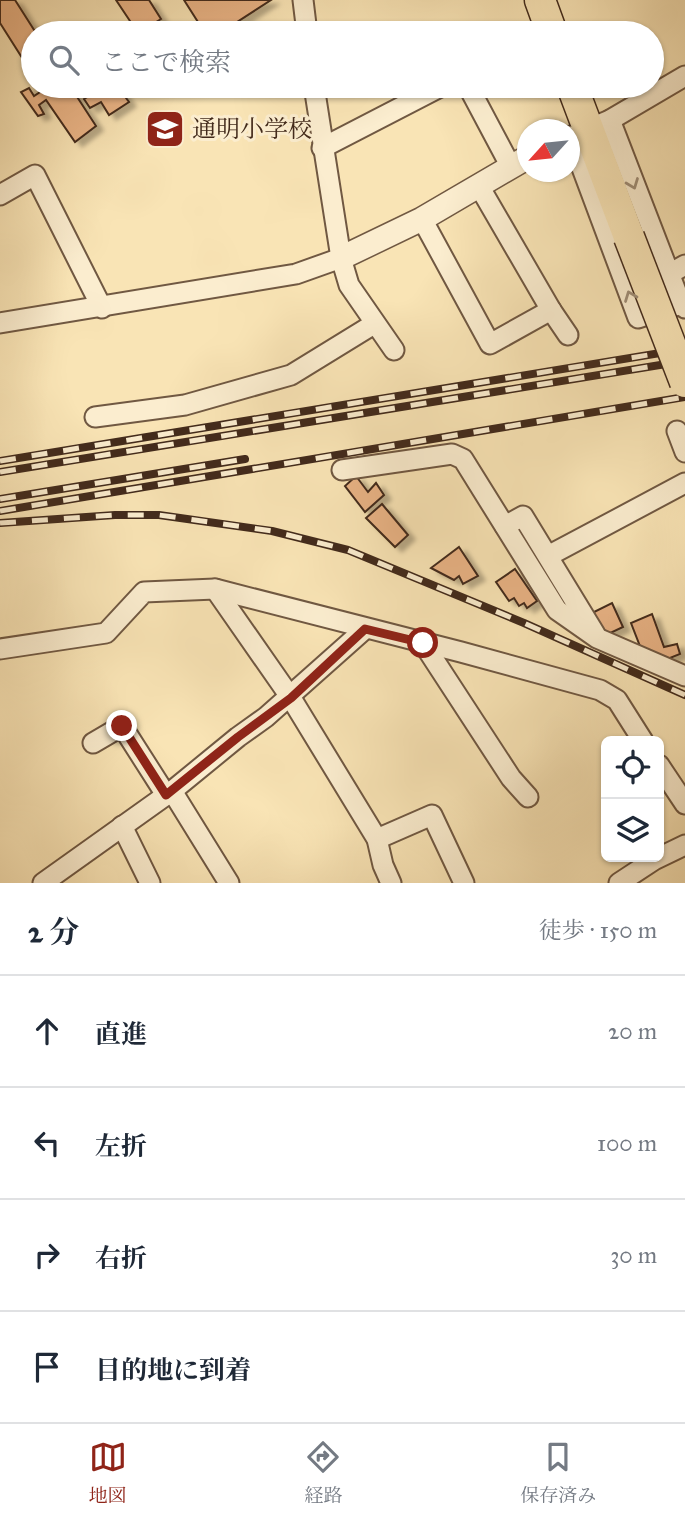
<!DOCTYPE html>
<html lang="ja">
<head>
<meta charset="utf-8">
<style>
	body { margin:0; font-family:"IM FELL Great Primer","Noto Serif JP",serif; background:#f6f6f7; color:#1f2937 }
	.controls { position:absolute; right:21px; bottom:21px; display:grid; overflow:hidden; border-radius:10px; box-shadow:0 2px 5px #0004 }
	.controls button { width:63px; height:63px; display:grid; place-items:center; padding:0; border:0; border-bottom:2px solid #e0e1e3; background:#fff; color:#1f2937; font:35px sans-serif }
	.compass { position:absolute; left:517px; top:119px; width:63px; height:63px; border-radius:50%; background:#fff; box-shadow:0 2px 5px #0004; rotate:243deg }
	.stop { position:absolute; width:21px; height:21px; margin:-16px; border:5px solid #8f2418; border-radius:50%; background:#fff }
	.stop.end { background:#8f2418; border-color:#fff; box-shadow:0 2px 7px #0008 }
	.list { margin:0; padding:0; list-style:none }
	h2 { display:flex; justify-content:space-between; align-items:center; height:91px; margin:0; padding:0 28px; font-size:30px }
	h2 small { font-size:23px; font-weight:400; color:#747a83 }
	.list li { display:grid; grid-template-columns:46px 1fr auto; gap:21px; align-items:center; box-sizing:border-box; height:112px; padding:0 28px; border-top:2px solid #e0e1e3 }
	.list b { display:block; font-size:26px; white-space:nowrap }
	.list em { font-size:23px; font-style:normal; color:#747a83 }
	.icon { flex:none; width:38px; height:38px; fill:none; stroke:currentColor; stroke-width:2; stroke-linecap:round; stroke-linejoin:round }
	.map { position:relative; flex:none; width:685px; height:883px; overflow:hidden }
	.search { position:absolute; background:#fff; box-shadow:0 2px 5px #0004; left:21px; right:21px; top:21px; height:77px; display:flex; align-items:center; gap:18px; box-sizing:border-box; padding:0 24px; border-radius:38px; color:#747a83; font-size:26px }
	.sheet { height:539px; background:#fff }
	nav { display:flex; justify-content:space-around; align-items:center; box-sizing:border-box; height:98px; border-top:2px solid #e0e1e3; background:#fff; font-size:19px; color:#747a83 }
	nav a { display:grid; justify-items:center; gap:4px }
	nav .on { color:#8f2418 }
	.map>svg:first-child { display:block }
</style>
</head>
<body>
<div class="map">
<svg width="685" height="883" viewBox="0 0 685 883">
	<defs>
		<filter id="shadow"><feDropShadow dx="7" dy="4.5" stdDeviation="2" flood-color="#0004"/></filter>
	</defs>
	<rect width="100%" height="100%" fill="#f9e4b5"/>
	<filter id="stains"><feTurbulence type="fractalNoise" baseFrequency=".00286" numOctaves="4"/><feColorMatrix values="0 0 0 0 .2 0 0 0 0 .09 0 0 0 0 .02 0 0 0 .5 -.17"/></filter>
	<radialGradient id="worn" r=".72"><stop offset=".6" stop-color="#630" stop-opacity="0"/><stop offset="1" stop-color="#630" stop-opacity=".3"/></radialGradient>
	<g fill="#e9b385" stroke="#422a1b" stroke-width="2" filter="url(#shadow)">
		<path d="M0,0H15L36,33H33V75L0,23Z"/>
		<path d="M116,0H149L161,19L138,33Z"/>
		<path d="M184,0H271L220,33H205Z"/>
		<path d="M40,86H70L96,126L75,142L46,100L39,105L44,114L38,116L21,92L29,88L34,96L43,90Z"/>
		<path d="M107,86H117L129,102L109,115L101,102L90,108L84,99Z"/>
		<path d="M356,476L368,492L376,483L384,495L365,512L345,486Z"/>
		<path d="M382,504L408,535L395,547L366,518Z"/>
		<path d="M459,547L478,576L463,584L459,576L454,580L431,568Z"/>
		<path d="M515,569L537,601L527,608L524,603L519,606L514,598L509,601L496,582Z"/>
		<path d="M612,603L623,627L604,636L592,613Z"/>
		<path d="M652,614L664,647L677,644L680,654L655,664L645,659L631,623Z"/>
	</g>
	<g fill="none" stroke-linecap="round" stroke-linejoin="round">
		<g stroke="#705842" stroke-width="23">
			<g id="minor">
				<path d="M303,0L307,33"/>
				<path d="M314,86L341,258L349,285L394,350"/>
				<path d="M468,86L511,167"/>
				<path d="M610,120L681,304L685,308"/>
				<path d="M598,125L610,120L685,76"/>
				<path d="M570,136L638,318L681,304"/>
				<path d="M322,148L442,86"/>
				<path d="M0,195L35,175L102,308"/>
				<path d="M422,219L490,344L551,310L479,186"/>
				<path d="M669,274L685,265"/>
				<path d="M551,310L568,335"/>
				<path d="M0,323L296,274L341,258"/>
				<path d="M95,417L185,405L291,375L374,324"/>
				<path d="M677,431L685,452"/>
				<path d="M342,470L452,454L463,459L557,610L597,638L685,676"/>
				<path d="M505,526L523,516L595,634"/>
				<path d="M548,556L685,483"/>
				<path d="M215,589L291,698L377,839L383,865L391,883"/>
				<path d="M423,643L511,778L528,797"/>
				<path d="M0,649L106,633L144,592L215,589L461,652L600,690L617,700L643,741"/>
				<path d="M93,743L122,726L166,795"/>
				<path d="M659,765L685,804"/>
				<path d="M172,791L229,883"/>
				<path d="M122,826L150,883"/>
				<path d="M377,839L432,815L464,883"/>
				<path d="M43,883L172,791L238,737L266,717L365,629"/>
				<path d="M619,883L654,860L685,845"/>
			</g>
		</g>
		<g stroke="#705842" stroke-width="26">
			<path id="tertiary" d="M341,258L422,219L528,157"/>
		</g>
		<g stroke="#422a1b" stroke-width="33">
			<g id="primary">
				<path d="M540,0L552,33"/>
				<path d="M572,86L629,237"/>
			</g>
		</g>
		<use href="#minor" stroke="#fbedcf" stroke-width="19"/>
		<use href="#tertiary" stroke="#fbedcf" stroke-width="23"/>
		<use href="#primary" stroke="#f9e4b5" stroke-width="30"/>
		<g stroke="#422a1b" stroke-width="8">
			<g id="rail">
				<path d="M0,461L685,349"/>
				<path d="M0,472L685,361"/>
				<path d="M0,499L245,459"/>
				<path d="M0,511L685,397"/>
				<path d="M0,523L115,515H159L272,531L348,550L524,623L685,695"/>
			</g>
		</g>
		<use href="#rail" stroke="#fbedcf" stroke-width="5" stroke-dasharray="16" stroke-linecap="butt"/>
		<g stroke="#422a1b" stroke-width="33" stroke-linecap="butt">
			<path id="primary-bridge" d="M629,237L685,382"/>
		</g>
		<use href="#primary-bridge" stroke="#f9e4b5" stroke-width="30"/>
	</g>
	<defs><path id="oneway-chevron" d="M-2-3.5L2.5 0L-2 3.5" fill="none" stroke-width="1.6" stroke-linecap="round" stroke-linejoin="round" transform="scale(1.75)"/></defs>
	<g stroke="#9e8c75">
		<use href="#oneway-chevron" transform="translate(633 184) rotate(69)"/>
		<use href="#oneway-chevron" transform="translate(630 296) rotate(-111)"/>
	</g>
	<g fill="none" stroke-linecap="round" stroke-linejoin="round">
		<path stroke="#8f2418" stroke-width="9" d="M122,726L166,795L238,737L291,698L365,629L423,643"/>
	</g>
	<defs>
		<g id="school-square" transform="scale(2.0125)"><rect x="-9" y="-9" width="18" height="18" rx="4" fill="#8f2418" stroke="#fbedcf"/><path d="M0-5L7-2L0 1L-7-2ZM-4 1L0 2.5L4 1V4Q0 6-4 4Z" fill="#fff"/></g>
	</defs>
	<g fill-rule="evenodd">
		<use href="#school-square" x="165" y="129"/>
	</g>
	<g text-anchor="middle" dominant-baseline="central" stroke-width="6" stroke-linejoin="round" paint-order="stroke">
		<g font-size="24" fill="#422a1b" stroke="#fbedcf" text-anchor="start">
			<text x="192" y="129">通明小学校</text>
		</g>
	</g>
	<rect width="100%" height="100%" filter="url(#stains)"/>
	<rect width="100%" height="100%" fill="url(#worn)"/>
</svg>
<div class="controls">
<button><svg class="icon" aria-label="locate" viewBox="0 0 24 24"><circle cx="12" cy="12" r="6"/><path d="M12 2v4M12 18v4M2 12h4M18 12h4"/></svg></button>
<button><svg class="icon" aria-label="layers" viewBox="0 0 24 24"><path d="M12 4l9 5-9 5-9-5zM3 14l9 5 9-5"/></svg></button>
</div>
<svg class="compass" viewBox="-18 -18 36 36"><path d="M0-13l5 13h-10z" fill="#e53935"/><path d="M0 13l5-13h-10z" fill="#747a83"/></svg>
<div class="stop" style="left:423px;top:643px"></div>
<div class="stop end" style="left:122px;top:726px"></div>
<div class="search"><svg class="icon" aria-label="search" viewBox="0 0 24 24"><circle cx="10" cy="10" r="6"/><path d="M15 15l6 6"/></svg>ここで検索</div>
</div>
<section class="sheet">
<h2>2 分<small>徒歩 · 150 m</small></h2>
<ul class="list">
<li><svg class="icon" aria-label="ahead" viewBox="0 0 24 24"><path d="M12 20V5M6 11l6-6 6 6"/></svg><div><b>直進</b></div><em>20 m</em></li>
<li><svg class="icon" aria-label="left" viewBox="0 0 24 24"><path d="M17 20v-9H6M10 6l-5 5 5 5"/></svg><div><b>左折</b></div><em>100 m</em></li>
<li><svg class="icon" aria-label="right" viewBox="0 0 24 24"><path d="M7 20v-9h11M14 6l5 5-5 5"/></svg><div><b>右折</b></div><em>30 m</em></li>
<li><svg class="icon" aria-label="arrive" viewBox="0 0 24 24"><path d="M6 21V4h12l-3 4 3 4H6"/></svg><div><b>目的地に到着</b></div></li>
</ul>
</section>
<nav>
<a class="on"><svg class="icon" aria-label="map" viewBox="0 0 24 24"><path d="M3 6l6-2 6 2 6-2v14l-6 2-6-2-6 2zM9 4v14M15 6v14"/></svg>地図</a>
<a><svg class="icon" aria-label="directions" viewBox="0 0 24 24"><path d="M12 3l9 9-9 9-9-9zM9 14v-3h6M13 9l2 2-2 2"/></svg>経路</a>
<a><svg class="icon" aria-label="saved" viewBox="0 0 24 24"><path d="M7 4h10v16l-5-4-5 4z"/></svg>保存済み</a>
</nav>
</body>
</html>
